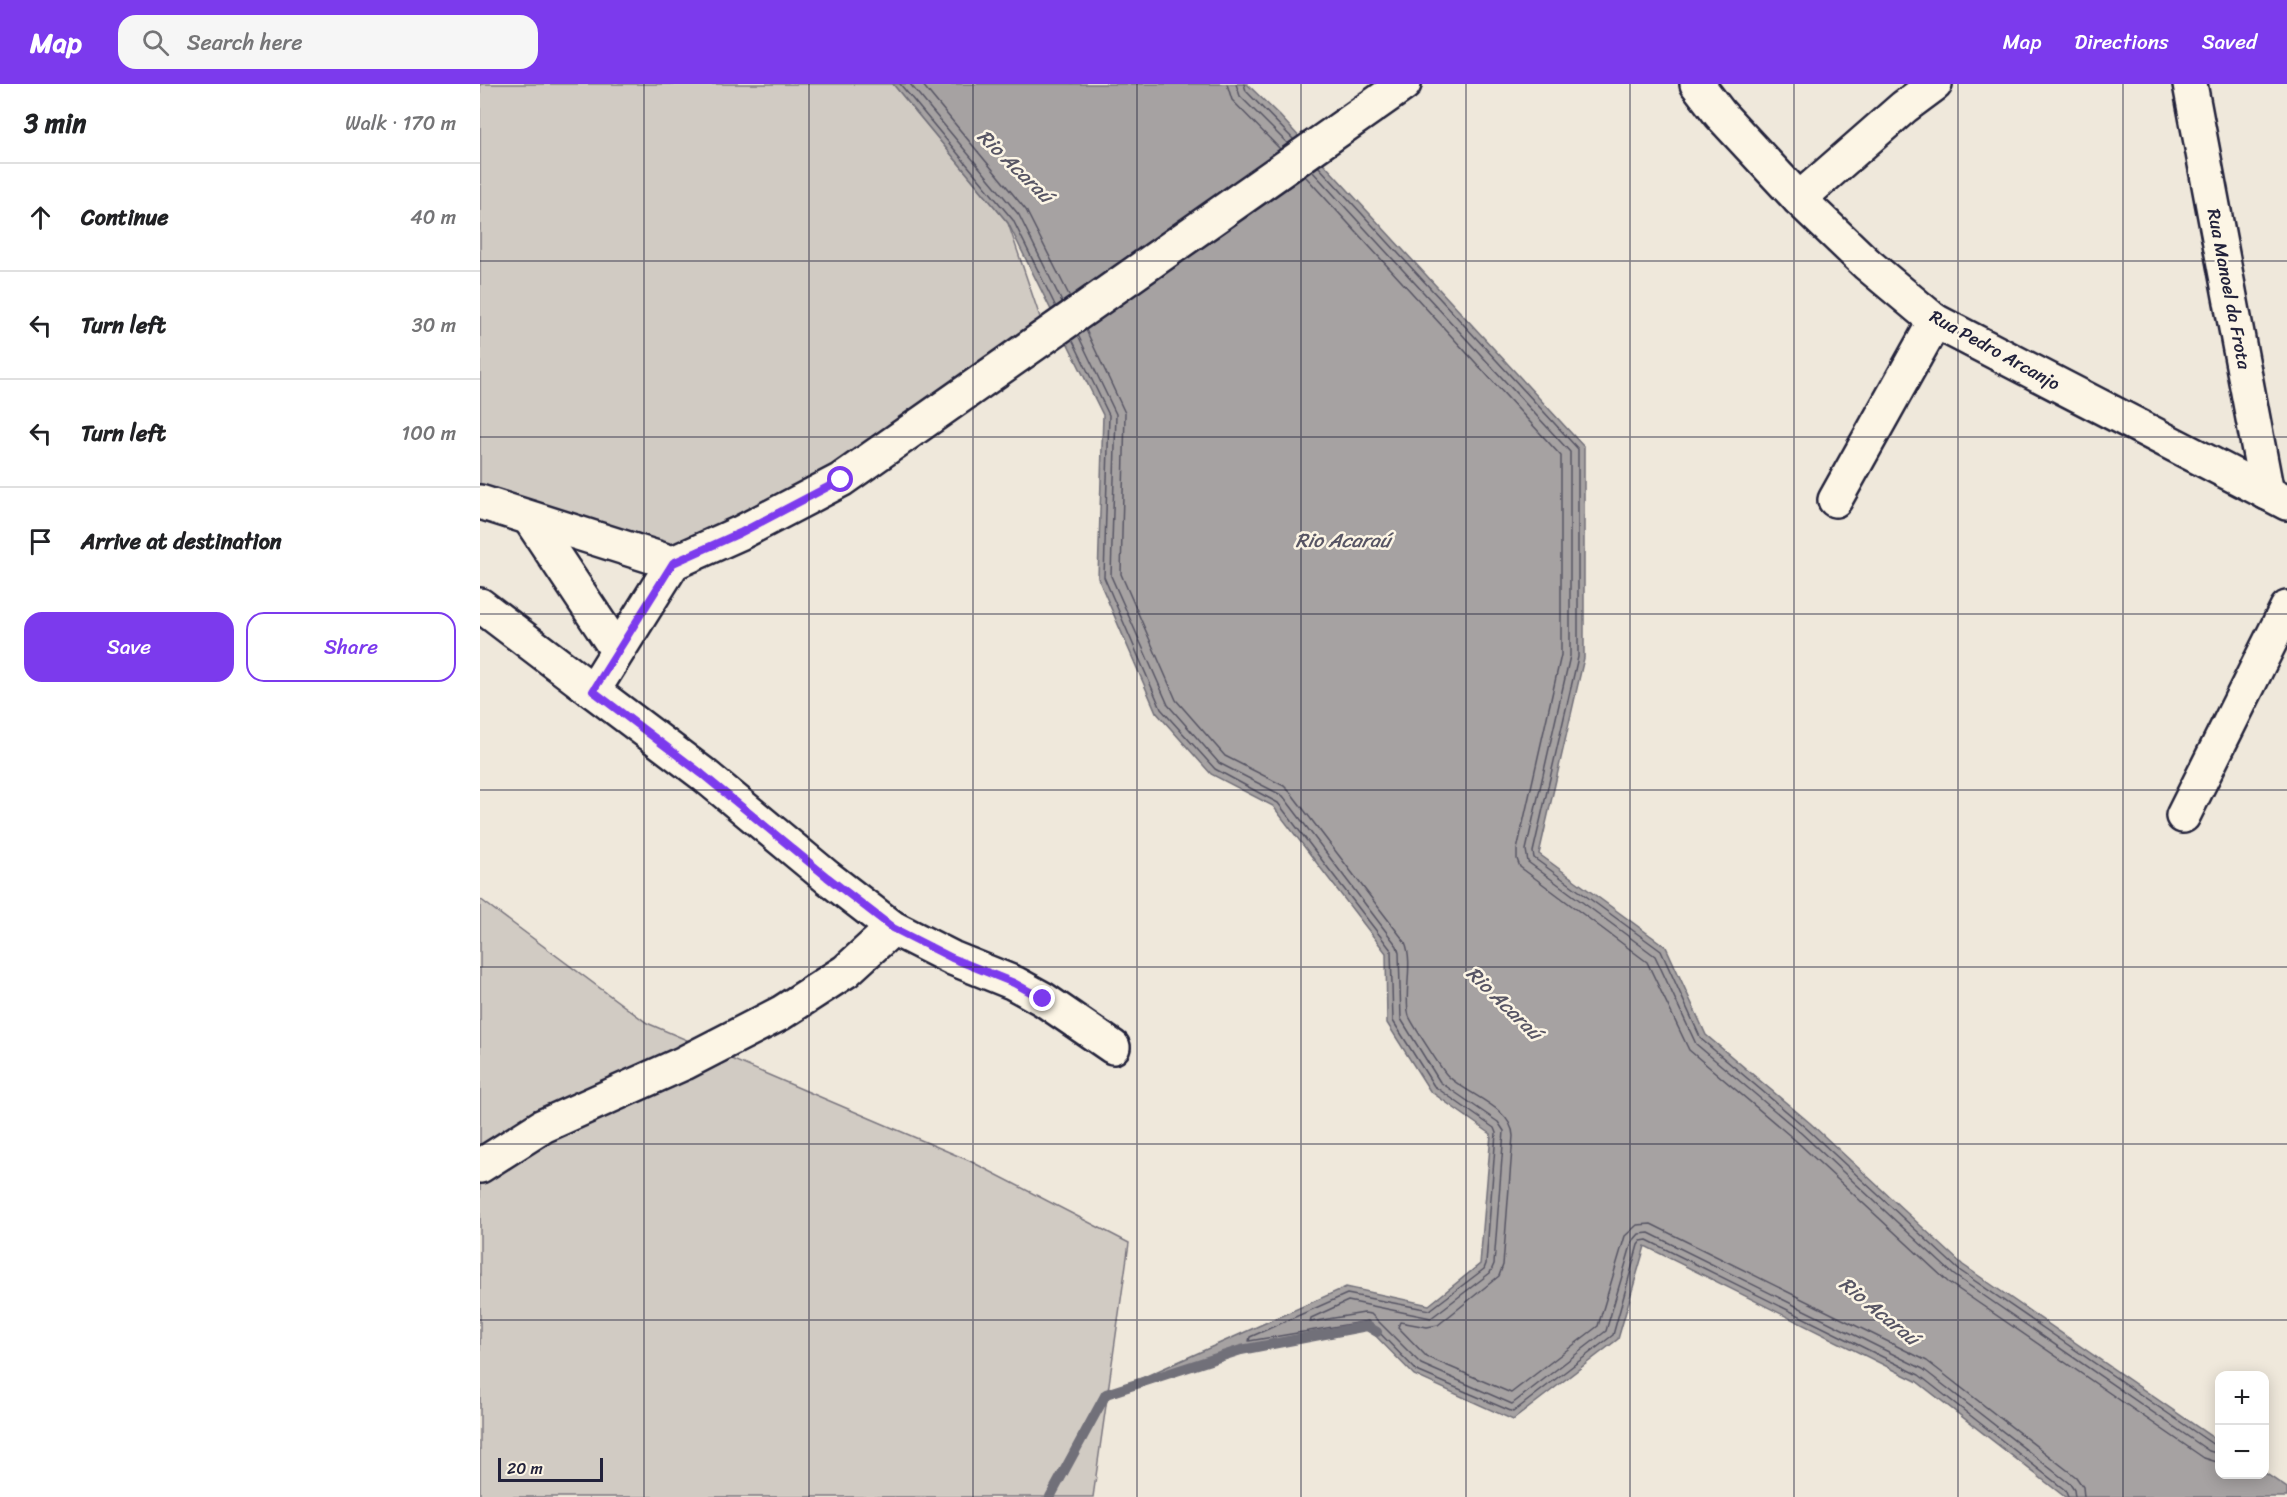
<!DOCTYPE html>
<html lang="en">
<head>
<meta charset="utf-8">
<style>
	body { margin:0; font-family:Sriracha,sans-serif; background:#f6f6f6; color:#202124 }
	.controls { position:absolute; right:18px; bottom:18px; display:grid; overflow:hidden; border-radius:12px; box-shadow:0 3px 15px #0003 }
	.controls button { width:54px; height:54px; display:grid; place-items:center; padding:0; border:0; border-bottom:2px solid #e0e0e0; background:#fff; color:#202124; font:30px sans-serif }
	.scale { position:absolute; left:18px; bottom:15px; width:105px; box-sizing:border-box; padding-left:6px; border:3px solid #22223b; border-top:0; font-size:16px; line-height:21px; white-space:nowrap; color:#22223b; -webkit-text-stroke:4px #fcf5e5; paint-order:stroke }
	.stop { position:absolute; width:18px; height:18px; margin:-14px; border:4px solid #7c3aed; border-radius:50%; background:#fff }
	.stop.end { background:#7c3aed; border-color:#fff; box-shadow:0 2px 6px #0008 }
	.list { margin:0; padding:0; list-style:none }
	h2 { display:flex; justify-content:space-between; align-items:center; height:78px; margin:0; padding:0 24px; font-size:26px }
	h2 small { font-size:20px; font-weight:400; color:#757577 }
	.list li { display:grid; grid-template-columns:39px 1fr auto; gap:18px; align-items:center; box-sizing:border-box; height:108px; padding:0 24px; border-top:2px solid #e0e0e0 }
	.list b { display:block; font-size:22px; white-space:nowrap }
	.list em { font-size:20px; font-style:normal; color:#757577 }
	.actions { display:flex; gap:12px; padding:18px 24px }
	.actions a { flex:1; padding:14px 0; border:2px solid #7c3aed; border-radius:18px; text-align:center; font-size:21px; color:#7c3aed }
	.actions .main { background:#7c3aed; color:#fff }
	.icon { flex:none; width:33px; height:33px; fill:none; stroke:currentColor; stroke-width:2; stroke-linecap:round; stroke-linejoin:round }
	.map { position:relative; flex:none; width:1807px; height:1413px; overflow:hidden }
	header { display:flex; align-items:center; gap:36px; box-sizing:border-box; height:84px; padding:0 30px; background:#7c3aed; color:#fff }
	header strong { font-size:28px }
	nav { display:flex; gap:33px; margin-inline-start:auto; font-size:21px }
	.search { width:420px; height:54px; background:#f6f6f6; display:flex; align-items:center; gap:15px; box-sizing:border-box; padding:0 21px; border-radius:18px; color:#757577; font-size:22px }
	main { display:flex }
	aside { flex:1; background:#fff }
	.map>svg:first-child { display:block }
</style>
</head>
<body>
<header>
<strong>Map</strong>
<div class="search"><svg class="icon" aria-label="search" viewBox="0 0 24 24"><circle cx="10" cy="10" r="6"/><path d="M15 15l6 6"/></svg>Search here</div>
<nav><a>Map</a><a>Directions</a><a>Saved</a></nav>
</header>
<main>
<aside>
<h2>3 min<small>Walk · 170 m</small></h2>
<ul class="list">
<li><svg class="icon" aria-label="ahead" viewBox="0 0 24 24"><path d="M12 20V5M6 11l6-6 6 6"/></svg><div><b>Continue</b></div><em>40 m</em></li>
<li><svg class="icon" aria-label="left" viewBox="0 0 24 24"><path d="M17 20v-9H6M10 6l-5 5 5 5"/></svg><div><b>Turn left</b></div><em>30 m</em></li>
<li><svg class="icon" aria-label="left" viewBox="0 0 24 24"><path d="M17 20v-9H6M10 6l-5 5 5 5"/></svg><div><b>Turn left</b></div><em>100 m</em></li>
<li><svg class="icon" aria-label="arrive" viewBox="0 0 24 24"><path d="M6 21V4h12l-3 4 3 4H6"/></svg><div><b>Arrive at destination</b></div></li>
</ul>
<div class="actions"><a class="main">Save</a><a>Share</a></div>
</aside>
<div class="map">
<svg width="1807" height="1413" viewBox="0 0 1807 1413">
	<rect width="100%" height="100%" fill="#efe8db"/>
	<filter id="ink" filterUnits="userSpaceOnUse"><feTurbulence type="fractalNoise" baseFrequency=".0167" numOctaves="2"/><feDisplacementMap in="SourceGraphic" scale="12" xChannelSelector="R" yChannelSelector="G"/><feConvolveMatrix kernelMatrix="1 2 1 2 8 2 1 2 1" color-interpolation-filters="sRGB"/></filter>
	<g filter="url(#ink)">
		<g fill="#d1cbc3" stroke="#7a767f" stroke-width="1.5">
			<path d="M0,0H413L528,139L566,251L361,396L193,479L0,418Z"/>
			<path d="M0,815L167,939L490,1077L649,1159L613,1413H0Z"/>
		</g>
		<path fill="#a6a2a2" stroke="#716f79" stroke-width="1.5" d="M413,0H767L800,32L1104,363V574L1059,770L1186,863L1226,951L1330,1039L1483,1181L1739,1358L1740,1390H1784L1785,1389L1807,1404V1413H1585L1436,1297L1165,1162L1138,1255L1033,1336L934,1291L886,1242L761,1266L626,1310L866,1203L949,1221L1000,1180L1011,1050L950,1007L907,939L906,869L793,722L731,690L676,628L618,494L623,331L528,139Z"/>
		<g fill="none" stroke-linecap="round" stroke-linejoin="round">
			<g stroke="#575564" stroke-width="1.5">
				<path d="M420,0L533,136L576,223"/>
				<path d="M430,0L539,131L582,218"/>
				<path d="M442,0L546,126L590,213"/>
				<path d="M747,0L752,16L800,65"/>
				<path d="M756,0L760,12L808,60"/>
				<path d="M764,0L766,7L814,56"/>
				<path d="M838,82L1098,365V573L1053,768L1054,774L1181,867L1221,955L1326,1044L1479,1186L1734,1361L1740,1362"/>
				<path d="M832,87L1090,368V572L1046,766L1048,778L1175,872L1216,960L1321,1049L1474,1191L1729,1367L1740,1370"/>
				<path d="M825,92L1081,372V571L1037,766V775L1040,783L1167,878L1209,966L1315,1056L1468,1198L1724,1374L1740,1379"/>
				<path d="M606,246L645,329L641,490L696,616L745,672L804,702L811,709L925,858C934,879 923,912 929,932C931,938 962,986 967,991C985,1010 1032,1023 1033,1052L1023,1181L1019,1192L958,1241L947,1243L920,1238L918,1243L947,1273L1031,1309L1118,1242L1145,1152L1157,1141L1171,1140L1447,1277L1596,1393L1603,1403L1604,1413"/>
				<path d="M598,251L636,330L631,492L688,621L739,679L803,712L917,862L919,869L921,935L960,998L1018,1038L1024,1047L1014,1180L1010,1189L951,1234L868,1217L831,1234L830,1238L884,1229L891,1230L941,1280L1032,1320L1126,1247L1152,1158L1159,1150L1169,1149L1443,1285L1590,1400L1594,1406L1595,1413"/>
				<path d="M592,255L629,331L624,493L681,625L735,685L798,719L911,866L913,937L954,1002L1014,1044L1016,1049L1006,1180L1004,1185L950,1226L867,1210L770,1253L769,1257L888,1237L937,1287L1033,1328L1133,1251L1158,1161L1161,1157L1167,1156L1439,1291L1585,1406L1588,1413"/>
			</g>
			<path stroke="#716f79" stroke-width="10" d="M570,1413L626,1310L761,1266L887,1242L897,1248"/>
			<g stroke="#22223b" stroke-width="38">
				<g id="minor">
					<path d="M1217,0L1240,30L1319,115L1387,180L1455,237L1807,419"/>
					<path d="M1710,0L1787,409"/>
					<path d="M1319,115L1424,23L1455,0"/>
					<path d="M1355,416L1455,237"/>
					<path d="M50,435L137,566"/>
					<path d="M193,479L113,607L223,690L347,793L413,844L472,874L534,899L563,915L633,963"/>
					<path d="M0,521L113,607"/>
					<path d="M1703,732L1807,524"/>
					<path d="M0,1082L63,1042L204,979L301,929L366,887L413,844"/>
				</g>
			</g>
			<g stroke="#22223b" stroke-width="38">
				<path id="major" d="M0,418L193,479L260,449L361,396L924,0"/>
			</g>
			<use href="#minor" stroke="#fcf5e5" stroke-width="33"/>
			<use href="#major" stroke="#fcf5e5" stroke-width="33"/>
		</g>
	</g>
	<g fill="none" stroke-linecap="round" stroke-linejoin="round" filter="url(#ink)">
		<path stroke="#7c3aed" stroke-width="8" d="M361,396L260,449L193,479L113,607L222,690L347,793L413,844L472,874L534,899L563,915"/>
	</g>
	<path fill="none" stroke="#22223b" stroke-width="1.5" stroke-opacity="0.55" d="M164,0V1413M329,0V1413M493,0V1413M657,0V1413M821,0V1413M986,0V1413M1150,0V1413M1314,0V1413M1478,0V1413M1643,0V1413M0,177H1807M0,353H1807M0,530H1807M0,706H1807M0,883H1807M0,1060H1807M0,1236H1807"/>
	<g text-anchor="middle" dominant-baseline="central" stroke-width="5" stroke-linejoin="round" paint-order="stroke">
		<g font-size="18" fill="#22223b" stroke="#fcf5e5">
			<text transform="translate(1749 205) rotate(79)">Rua Manoel da Frota</text>
			<text transform="translate(1515 266) rotate(29)">Rua Pedro Arcanjo</text>
		</g>
		<g font-size="20" font-style="italic" fill="#575564" stroke="#fcf5e5">
			<text transform="translate(535 82) rotate(44)">Rio Acaraú</text>
			<text x="863" y="456">Rio Acaraú</text>
			<text transform="translate(1024 919) rotate(44)">Rio Acaraú</text>
			<text transform="translate(1399 1227) rotate(39)">Rio Acaraú</text>
		</g>
	</g>
</svg>
<div class="controls">
<button>+</button>
<button>−</button>
</div>
<div class="scale">20 m</div>
<div class="stop" style="left:361px;top:396px"></div>
<div class="stop end" style="left:563px;top:915px"></div>
</div>
</main>
</body>
</html>
